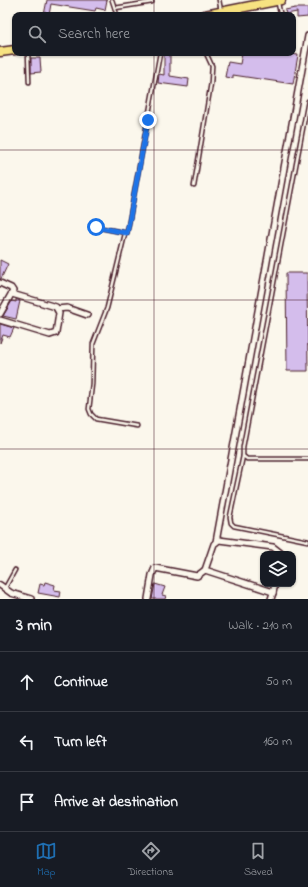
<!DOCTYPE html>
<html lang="en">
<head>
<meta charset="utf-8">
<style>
	body { margin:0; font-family:"Indie Flower",sans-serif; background:#242831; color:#f1f3f6 }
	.controls { position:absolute; right:12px; bottom:12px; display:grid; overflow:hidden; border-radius:8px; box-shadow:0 1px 3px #0004 }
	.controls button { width:36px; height:36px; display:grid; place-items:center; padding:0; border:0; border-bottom:1px solid #363941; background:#171b24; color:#f1f3f6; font:20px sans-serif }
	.stop { position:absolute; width:12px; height:12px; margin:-9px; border:3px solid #1a73e8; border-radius:50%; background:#fff }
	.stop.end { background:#1a73e8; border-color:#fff; box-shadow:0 1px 4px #0008 }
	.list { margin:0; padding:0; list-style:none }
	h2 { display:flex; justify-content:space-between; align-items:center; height:52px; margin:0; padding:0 16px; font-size:17px }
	h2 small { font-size:13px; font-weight:400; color:#9ea1a6 }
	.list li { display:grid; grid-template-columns:26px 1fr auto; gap:12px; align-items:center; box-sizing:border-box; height:60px; padding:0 16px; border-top:1px solid #363941 }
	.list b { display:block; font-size:15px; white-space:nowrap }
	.list em { font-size:13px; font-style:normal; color:#9ea1a6 }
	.icon { flex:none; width:22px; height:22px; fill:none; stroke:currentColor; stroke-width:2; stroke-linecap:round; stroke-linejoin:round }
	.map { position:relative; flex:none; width:308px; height:599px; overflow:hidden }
	.search { position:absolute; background:#171b24; box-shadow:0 1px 3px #0004; left:12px; right:12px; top:12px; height:44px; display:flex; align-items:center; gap:10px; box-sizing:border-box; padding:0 14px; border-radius:8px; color:#9ea1a6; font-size:15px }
	.sheet { height:232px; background:#171b24 }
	nav { display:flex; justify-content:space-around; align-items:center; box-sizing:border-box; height:56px; border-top:1px solid #363941; background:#171b24; font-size:11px; color:#9ea1a6 }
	nav a { display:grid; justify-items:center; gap:2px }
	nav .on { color:#1f6fb2 }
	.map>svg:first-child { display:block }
</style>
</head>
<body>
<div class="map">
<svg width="308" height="599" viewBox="0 0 308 599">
	<rect width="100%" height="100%" fill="#fbf7ec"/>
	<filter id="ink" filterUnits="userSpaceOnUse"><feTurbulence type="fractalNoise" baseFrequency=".025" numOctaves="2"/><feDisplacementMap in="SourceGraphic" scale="8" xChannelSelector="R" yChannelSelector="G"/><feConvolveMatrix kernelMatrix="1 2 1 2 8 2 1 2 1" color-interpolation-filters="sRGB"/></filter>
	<g filter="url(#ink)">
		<g fill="#d4bdec" stroke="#4a1f2b">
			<path d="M47,0H107L105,10L96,8L95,11L51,4L49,15H44Z"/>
			<path d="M295,8H308V17L297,18V12L286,14L285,10Z"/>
			<path d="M164,53H170V76L189,79L188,87L158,83L159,74L164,75Z"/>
			<path d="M242,53H284L298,55L293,84L233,75V78L225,77L228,62L240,64Z"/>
			<path d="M31,58H40L41,72L31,73Z"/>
			<path d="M0,260L8,264L1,279H0Z"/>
			<path d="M286,273H307L308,371H287Z"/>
			<path d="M16,299L20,301L16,319L3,316L12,301L16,302Z"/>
			<path d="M0,324L14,328L10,337L3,335L0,343Z"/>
			<path d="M45,582L55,585L54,590L61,591L60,597L38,593L40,584L44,585Z"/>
			<path d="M155,584L165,587L162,595L166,596L165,599H152Z"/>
		</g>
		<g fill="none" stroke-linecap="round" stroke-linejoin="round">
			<g stroke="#4a1f2b" stroke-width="5.5">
				<g id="service">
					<path d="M112,0L117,15"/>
					<path d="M219,0L221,11"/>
					<path d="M278,3L280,13L282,15"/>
					<path d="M115,8L152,2"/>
					<path d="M28,53L29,82"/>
					<path d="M308,101L243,447V456L247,459H308"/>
					<path d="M194,186L211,83L212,66L206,53"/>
					<path d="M96,227L127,233L160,53"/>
					<path d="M125,234L107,308L93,344L92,384L89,409L91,414L96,419L137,426"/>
					<path d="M243,456L230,517L231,523L234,526L308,541"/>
					<path d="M5,588L15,570"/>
				</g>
			</g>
			<g stroke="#4a1f2b" stroke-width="8">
				<g id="minor">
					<path d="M0,283L11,288L13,291L0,314"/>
					<path d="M57,309L67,308L87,315"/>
					<path d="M0,320L50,335L56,333L59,313L56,307L12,294"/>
					<path d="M216,542L308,36"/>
					<path d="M205,570L214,544L219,540L273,547L282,554"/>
					<path d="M0,585L11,593L31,599"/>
					<path d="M273,593L275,584"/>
					<path d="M148,599L152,575L155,568L197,576L205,570L270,591L273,593L271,599"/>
				</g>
			</g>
			<g stroke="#4a1f2b" stroke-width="11">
				<g id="primary">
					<path d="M205,15L281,0"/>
					<path d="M0,52L15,50"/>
				</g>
			</g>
			<use href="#service" stroke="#fbf7ec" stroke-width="2.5"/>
			<use href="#minor" stroke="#fbf7ec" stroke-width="5"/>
			<use href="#primary" stroke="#f7e281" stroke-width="8"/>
		</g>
	</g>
	<g fill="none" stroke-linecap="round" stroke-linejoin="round" filter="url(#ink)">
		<path stroke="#1a73e8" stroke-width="5" d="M96,227L127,233L148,120"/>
	</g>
	<path fill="none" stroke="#4a1f2b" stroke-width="1" stroke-opacity="0.55" d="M154,0V15M154,53V599M0,150H308M0,300H308M0,449H308"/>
</svg>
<div class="controls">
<button><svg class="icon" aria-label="layers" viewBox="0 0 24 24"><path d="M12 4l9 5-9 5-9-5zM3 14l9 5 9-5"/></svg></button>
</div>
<div class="stop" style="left:96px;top:227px"></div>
<div class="stop end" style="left:148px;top:120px"></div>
<div class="search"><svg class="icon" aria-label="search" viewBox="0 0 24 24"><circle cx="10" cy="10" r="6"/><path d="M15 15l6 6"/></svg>Search here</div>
</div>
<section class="sheet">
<h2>3 min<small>Walk · 210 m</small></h2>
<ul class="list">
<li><svg class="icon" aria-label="ahead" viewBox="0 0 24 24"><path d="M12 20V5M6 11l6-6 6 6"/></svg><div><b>Continue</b></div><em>50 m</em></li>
<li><svg class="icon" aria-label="left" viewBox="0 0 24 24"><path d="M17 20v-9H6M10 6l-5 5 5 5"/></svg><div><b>Turn left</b></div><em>160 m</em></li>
<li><svg class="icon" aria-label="arrive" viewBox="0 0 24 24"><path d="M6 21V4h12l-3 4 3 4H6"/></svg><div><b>Arrive at destination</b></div></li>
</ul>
</section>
<nav>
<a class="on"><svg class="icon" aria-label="map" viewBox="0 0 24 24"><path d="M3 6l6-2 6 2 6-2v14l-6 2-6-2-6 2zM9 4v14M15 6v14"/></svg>Map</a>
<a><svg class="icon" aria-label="directions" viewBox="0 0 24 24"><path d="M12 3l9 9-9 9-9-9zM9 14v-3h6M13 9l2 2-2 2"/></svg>Directions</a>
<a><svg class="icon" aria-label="saved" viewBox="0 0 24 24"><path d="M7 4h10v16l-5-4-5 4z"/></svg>Saved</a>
</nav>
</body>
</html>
